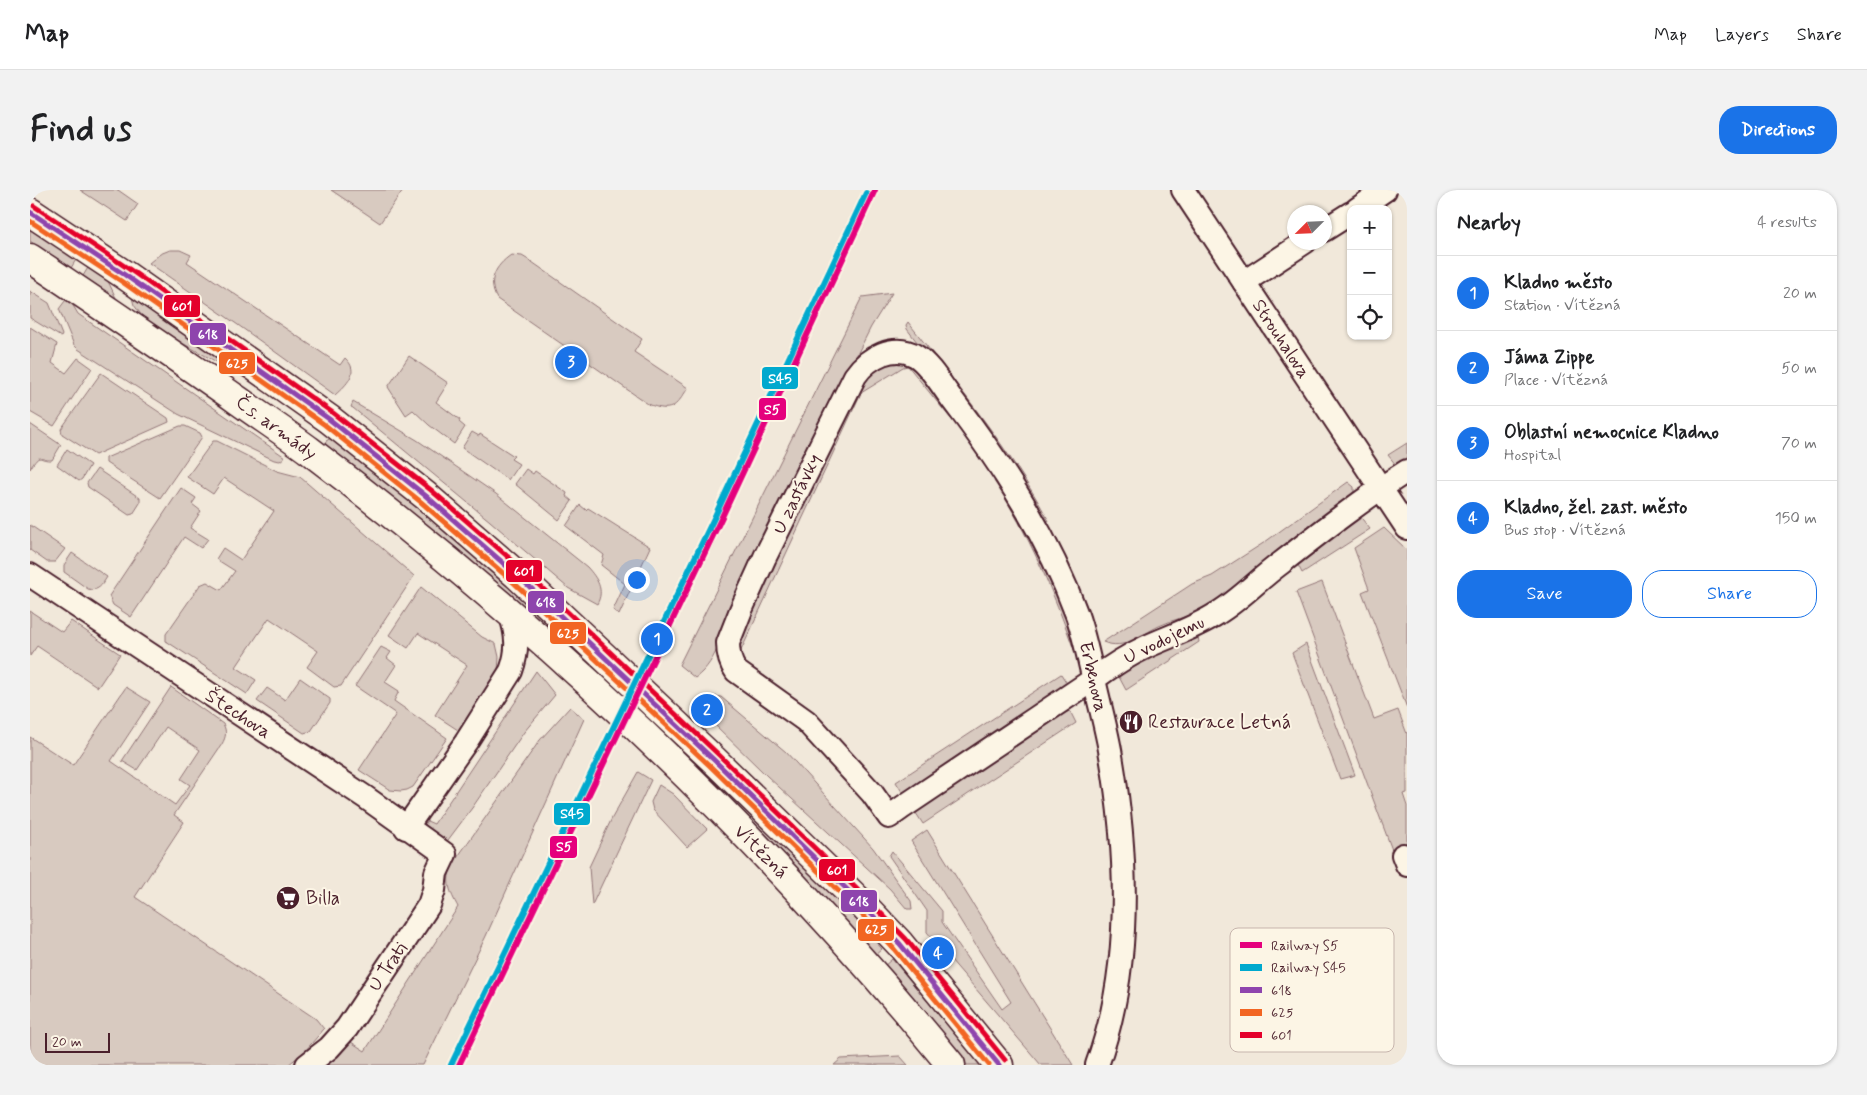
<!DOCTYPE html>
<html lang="en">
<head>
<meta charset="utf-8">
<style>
	body { margin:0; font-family:Mynerve,sans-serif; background:#f2f2f2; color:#202124 }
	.controls { position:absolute; right:15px; top:15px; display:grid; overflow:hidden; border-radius:10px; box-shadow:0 1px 4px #0004 }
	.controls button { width:45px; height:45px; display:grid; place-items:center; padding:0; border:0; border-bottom:1px solid #e0e0e0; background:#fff; color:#202124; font:25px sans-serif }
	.compass { position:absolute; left:1257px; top:15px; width:45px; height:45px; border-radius:50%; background:#fff; box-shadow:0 1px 4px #0004; rotate:246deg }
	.scale { position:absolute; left:15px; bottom:12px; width:65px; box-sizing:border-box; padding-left:5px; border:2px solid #4a1f2b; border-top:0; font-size:14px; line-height:18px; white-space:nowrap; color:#4a1f2b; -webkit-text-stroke:4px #fcf5e5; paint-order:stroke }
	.you { position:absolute; left:606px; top:389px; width:18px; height:18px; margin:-12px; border:4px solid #fff; border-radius:50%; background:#1a73e8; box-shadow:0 0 0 8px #1a73e833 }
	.badge { display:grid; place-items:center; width:32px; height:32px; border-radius:50%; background:#1a73e8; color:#fff; font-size:16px; font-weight:700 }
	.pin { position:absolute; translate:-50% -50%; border:2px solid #fff; box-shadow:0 1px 5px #0006 }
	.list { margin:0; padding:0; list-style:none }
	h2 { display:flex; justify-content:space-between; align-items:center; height:65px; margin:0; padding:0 20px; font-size:21px }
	h2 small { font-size:16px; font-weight:400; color:#757577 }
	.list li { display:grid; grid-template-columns:32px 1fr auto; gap:15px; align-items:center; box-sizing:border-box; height:75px; padding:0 20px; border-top:1px solid #e0e0e0 }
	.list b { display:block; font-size:19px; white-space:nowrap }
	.list p { margin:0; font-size:16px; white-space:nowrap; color:#757577 }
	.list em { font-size:16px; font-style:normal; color:#757577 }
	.actions { display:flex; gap:10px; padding:15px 20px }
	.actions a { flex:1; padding:11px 0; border:1px solid #1a73e8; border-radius:20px; text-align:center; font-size:18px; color:#1a73e8 }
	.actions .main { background:#1a73e8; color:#fff }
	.icon { flex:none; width:28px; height:28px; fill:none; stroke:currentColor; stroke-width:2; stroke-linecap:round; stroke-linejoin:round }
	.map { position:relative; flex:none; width:1377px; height:875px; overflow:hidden; border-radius:20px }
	header { display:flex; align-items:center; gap:30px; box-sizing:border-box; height:70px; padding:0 25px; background:#fff; border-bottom:1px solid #e0e0e0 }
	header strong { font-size:24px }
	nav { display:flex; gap:28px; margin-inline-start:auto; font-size:18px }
	.intro { display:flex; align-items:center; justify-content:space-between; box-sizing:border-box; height:120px; padding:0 30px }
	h1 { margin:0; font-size:35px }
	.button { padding:12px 22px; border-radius:20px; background:#1a73e8; color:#fff; font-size:18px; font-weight:700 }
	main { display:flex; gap:30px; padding:0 30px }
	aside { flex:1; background:#fff; border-radius:20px; box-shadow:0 1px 4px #0004 }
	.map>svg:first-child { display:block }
</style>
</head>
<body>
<header>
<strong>Map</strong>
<nav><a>Map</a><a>Layers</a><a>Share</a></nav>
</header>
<div class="intro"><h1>Find us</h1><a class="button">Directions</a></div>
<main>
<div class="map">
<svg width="1377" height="875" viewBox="0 0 1377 875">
	<rect width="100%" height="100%" fill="#f1e8da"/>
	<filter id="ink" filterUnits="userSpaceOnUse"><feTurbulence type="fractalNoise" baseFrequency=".02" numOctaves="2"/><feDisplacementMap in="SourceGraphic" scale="10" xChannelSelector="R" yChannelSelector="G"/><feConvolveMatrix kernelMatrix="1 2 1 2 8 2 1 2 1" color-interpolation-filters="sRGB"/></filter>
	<g filter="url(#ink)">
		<g fill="#d8cac0" stroke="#917476">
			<path d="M50,0H88L108,14L97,31Z"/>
			<path d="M301,0H373L350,33Z"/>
			<path d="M0,37L47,68L41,78L0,51Z"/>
			<path d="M140,60H150L161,65L157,72L310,175L315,168C331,182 316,195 305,205L208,135L119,73L130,64Z"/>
			<path d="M481,65L492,66L502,72L612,149L604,162L658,198C645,218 641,223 618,214L467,109C457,91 465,76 481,65Z"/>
			<path d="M59,76L77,89L86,108L53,86Z"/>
			<path d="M0,101L19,113L32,145L31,147L0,128Z"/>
			<path d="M862,103L841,137L703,410C694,437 689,471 665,488L649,475L832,107Z"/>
			<path d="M101,104L265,220L266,223L225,193L154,154L112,126L104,115Z"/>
			<path d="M38,107L48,124L255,267L250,271L244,270L148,224L48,159L44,155L29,119Z"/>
			<path d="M878,132C928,196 980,259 1019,331L1015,330L961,248L877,139L876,135Z"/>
			<path d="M0,137L27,154L22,173L36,183L48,168L62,178L24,236L0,222Z"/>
			<path d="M379,166L418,193L406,212L430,230L429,232L435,237L424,254L399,235L383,220L376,225L358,197Z"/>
			<path d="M867,169L884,175L925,230L921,229L878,176L873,177L831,203L708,467V449L831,190L835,185Z"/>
			<path d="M71,183L138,228L139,232L65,265L32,244L31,239Z"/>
			<path d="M323,212L387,250L466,304L557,377C567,388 575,400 567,414L538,398L460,331L323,218L321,217Z"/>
			<path d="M0,234L31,255L22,270C8,271 11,261 0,279Z"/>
			<path d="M150,236H155L170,243L172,247L130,308L76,273V268Z"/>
			<path d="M442,242L449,246L450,244L484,266L481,269L489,274L478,290L432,258Z"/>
			<path d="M301,248L437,355L520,431L515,438L295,256L296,251Z"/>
			<path d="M183,251H187L247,281L270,287L384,386L311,496L304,497L277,477L288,461L239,428L206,477L226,490L217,504L136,451V444L170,395L177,392L191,400L205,381L186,369L193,358L211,370L244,321L194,288L183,304L157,287Z"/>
			<path d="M1377,253V269L1366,275L1358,265Z"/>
			<path d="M37,259L60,275L52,289L49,291L27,275Z"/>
			<path d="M67,279L110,308V313L103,324L99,325L58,297L57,293Z"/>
			<path d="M496,279L503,284L505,281L537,303L536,306L542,311L529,330L485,294Z"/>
			<path d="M964,291L970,292L1021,383L1046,456L1044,460C1023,401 999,344 964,291Z"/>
			<path d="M1318,292L1324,297V301L1321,306C1289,330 1258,353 1227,378C1209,392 1193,410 1172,420C1159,427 1143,429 1129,436C1110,445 1095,461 1073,452L1162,394L1182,386L1235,352Z"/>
			<path d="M151,298L166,308L162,314L171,321L160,338L178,349L171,358L154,347L101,427L83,415L79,406Z"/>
			<path d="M550,315L556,320L558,318L620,357L589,425L583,420L595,394L571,375L574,365L536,336Z"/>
			<path d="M1329,325L1340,339L1272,383L1267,373Z"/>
			<path d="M0,335L35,359L25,372H17L0,360Z"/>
			<path d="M1354,338L1377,360V518L1332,402L1339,399L1324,358Z"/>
			<path d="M42,363L77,387C72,395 68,402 58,399L34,382V375Z"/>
			<path d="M1292,392L1344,529L1368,520L1377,544V603L1373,604L1377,616V663L1365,668L1266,402Z"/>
			<path d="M391,397L452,447L466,454L469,467L468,481L431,542L405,525L437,475L388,443L378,458L359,445Z"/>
			<path d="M0,421L32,442L41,431L90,464L68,497L7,456L0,466Z"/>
			<path d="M1168,447L1169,452L1096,500L1089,487C1110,467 1142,458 1168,447Z"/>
			<path d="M1276,454L1325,585L1310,589L1262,463Z"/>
			<path d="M351,457L361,462L357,468L366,475L355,492L369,501L364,511L417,548L383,597L377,600L371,601L360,600L329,580L366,524L325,496Z"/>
			<path d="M506,481L525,505L494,542L442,618L409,662L399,665C382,658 392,643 397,631L404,634Z"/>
			<path d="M1031,484L1038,495L874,605L866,592Z"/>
			<path d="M270,488L300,509V513L281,541L274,543L227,511L237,498L255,510Z"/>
			<path d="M96,497L120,512L81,571L145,615L160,595L151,589L170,560L136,537L107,580L92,571L141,497L193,534C197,541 196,547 192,554L144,625L154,632L105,707L286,829L294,839L275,861L258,875H0V547L43,575Z"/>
			<path d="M681,506L691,507L756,562L843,658L881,711L882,719H877L860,699L737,586L679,529L668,514L672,510Z"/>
			<path d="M540,517L554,529L456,746L393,875H293L321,852L335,861L428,717C420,702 415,692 422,675L510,550Z"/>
			<path d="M1040,521L1046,533L893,634L884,620L1030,524Z"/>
			<path d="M667,569L806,707L852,759L844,766L664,576Z"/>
			<path d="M608,582L621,590L562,715L559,677L582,628Z"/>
			<path d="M629,595L643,604L677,639L657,657L623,620L621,612Z"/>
			<path d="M897,640L1043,875H1011L897,742V721L859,666L862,661L912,721V732L972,819L981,812L881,651Z"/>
			<path d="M862,769L951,875H937L853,777Z"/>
			<path d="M870,866L878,875H804L811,869Z"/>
		</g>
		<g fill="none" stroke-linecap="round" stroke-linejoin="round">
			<g stroke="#4a1f2b" stroke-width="26">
				<g id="street">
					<path d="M1153,0L1377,338"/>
					<path d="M1327,19L1355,0"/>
					<path d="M1294,40L1321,23"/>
					<path d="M1214,92L1275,52"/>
					<path d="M0,385L335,607L415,664L406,683L404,700L399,715L317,838L299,858L277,875"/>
					<path d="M376,638L436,552L481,481C489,459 487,445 480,422"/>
					<path d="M1373,665L1377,675"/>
					<path d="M1067,875C1103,776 1098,662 1080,560C1076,538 1070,516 1065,494C1059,471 1055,448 1047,425C1018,346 972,275 921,208C912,196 899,174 886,166C864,153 838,167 825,186L735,367L711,420L698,453C698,463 700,473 706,481L776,531L842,603L859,627L873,617L1064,489C1080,477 1097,466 1116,457C1140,446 1165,438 1188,423C1211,409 1229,389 1251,373C1292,341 1333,309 1377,281"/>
				</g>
			</g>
			<g stroke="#4a1f2b" stroke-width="31">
				<g id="secondary">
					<path d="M0,22L95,85L299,229L396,306L487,385L684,570L832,714L870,754L969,875"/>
					<path d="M0,68C70,115 140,162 209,211C233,228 257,244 280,261C516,440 734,646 921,875"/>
				</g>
			</g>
			<use href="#street" stroke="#fcf5e5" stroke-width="22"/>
			<use href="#secondary" stroke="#fcf5e5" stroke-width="28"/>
			<g stroke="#fcf5e5" stroke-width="9">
				<path id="bus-1" d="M0,22L95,85L299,229L396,306L487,385L684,570L832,714L870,754L969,875"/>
			</g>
			<g stroke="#fcf5e5" stroke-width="9">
				<path id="bus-2" d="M0,31L91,91L295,235L391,312L482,391L679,575L827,719L864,759L959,875"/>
			</g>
			<g stroke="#fcf5e5" stroke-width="9">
				<path id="bus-3" d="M4,16L99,79L303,223L401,300L492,379L689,565L837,709L876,749L975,870"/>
			</g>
			<use href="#bus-1" stroke="#8e44ad" stroke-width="5"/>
			<use href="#bus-2" stroke="#f26522" stroke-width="5"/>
			<use href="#bus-3" stroke="#e4002b" stroke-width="5"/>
			<g stroke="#fcf5e5" stroke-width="10">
				<path id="rail-1" d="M429,875L690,331L845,0"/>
			</g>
			<g stroke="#fcf5e5" stroke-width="10">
				<path id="rail-2" d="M421,875L684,328L836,3"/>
			</g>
			<use href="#rail-1" stroke="#e5007d" stroke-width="6"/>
			<use href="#rail-2" stroke="#00a9ce" stroke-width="6"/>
		</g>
	</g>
	<defs>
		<g id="restaurant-disc" transform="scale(1.25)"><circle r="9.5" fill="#4a1f2b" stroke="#fcf5e5"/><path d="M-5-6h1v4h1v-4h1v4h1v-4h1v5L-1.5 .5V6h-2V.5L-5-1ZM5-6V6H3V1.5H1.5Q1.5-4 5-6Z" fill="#fff"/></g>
		<g id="supermarket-disc" transform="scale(1.25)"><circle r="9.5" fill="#4a1f2b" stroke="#fcf5e5"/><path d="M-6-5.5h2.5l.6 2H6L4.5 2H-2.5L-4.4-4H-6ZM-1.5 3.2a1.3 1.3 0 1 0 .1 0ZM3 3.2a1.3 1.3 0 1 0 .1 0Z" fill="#fff"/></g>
	</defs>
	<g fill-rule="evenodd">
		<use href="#restaurant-disc" x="1101" y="532"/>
		<use href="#supermarket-disc" x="258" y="708"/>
	</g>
	<g text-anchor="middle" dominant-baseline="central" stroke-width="4" stroke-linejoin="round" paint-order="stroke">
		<g font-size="19" fill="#4a1f2b" stroke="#fcf5e5">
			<text transform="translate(1251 149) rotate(57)">Strouhalova</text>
			<text transform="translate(246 238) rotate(36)">Čs. armády</text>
			<text transform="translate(767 304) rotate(-64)">U zastávky</text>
			<text transform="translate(1134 450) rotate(-26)">U vodojemu</text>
			<text transform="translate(1063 487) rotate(77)">Erbenova</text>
			<text transform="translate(208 524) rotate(33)">Štechova</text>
			<text transform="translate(731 662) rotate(45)">Vítězná</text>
			<text transform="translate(358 777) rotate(-56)">U Trati</text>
		</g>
		<g font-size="19" fill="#4a1f2b" stroke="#fcf5e5" text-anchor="start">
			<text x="1118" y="532">Restaurace Letná</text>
			<text x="276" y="708">Billa</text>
		</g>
	</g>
	<rect x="1200" y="738" width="164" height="124" rx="8" fill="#fcf5e5" stroke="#c7b5ad" stroke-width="1"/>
	<rect x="1210" y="752" width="22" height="6" fill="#e5007d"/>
	<rect x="1210" y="774" width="22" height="7" fill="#00a9ce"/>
	<rect x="1210" y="797" width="22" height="6" fill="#8e44ad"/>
	<rect x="1210" y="819" width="22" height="7" fill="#f26522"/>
	<rect x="1210" y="842" width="22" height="6" fill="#e4002b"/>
	<g font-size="14" fill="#4a1f2b">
		<text x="1241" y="760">Railway S5</text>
		<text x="1241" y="782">Railway S45</text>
		<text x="1241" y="805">618</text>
		<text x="1241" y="827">625</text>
		<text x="1241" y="850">601</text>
	</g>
	<g stroke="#fcf5e5" stroke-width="2">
		<rect x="133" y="104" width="38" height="24" rx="5" fill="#e4002b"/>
		<rect x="159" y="132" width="38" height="24" rx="5" fill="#8e44ad"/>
		<rect x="188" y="161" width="38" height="24" rx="5" fill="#f26522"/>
		<rect x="731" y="176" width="38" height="24" rx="5" fill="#00a9ce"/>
		<rect x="728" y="207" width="29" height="24" rx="5" fill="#e5007d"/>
		<rect x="475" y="369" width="38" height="24" rx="5" fill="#e4002b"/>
		<rect x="497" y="400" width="38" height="24" rx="5" fill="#8e44ad"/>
		<rect x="519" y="431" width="38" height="24" rx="5" fill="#f26522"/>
		<rect x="523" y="612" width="38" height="24" rx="5" fill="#00a9ce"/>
		<rect x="519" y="645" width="29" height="24" rx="5" fill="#e5007d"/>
		<rect x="788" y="668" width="38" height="24" rx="5" fill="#e4002b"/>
		<rect x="810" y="699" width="38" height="24" rx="5" fill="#8e44ad"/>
		<rect x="827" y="728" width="38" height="24" rx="5" fill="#f26522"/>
	</g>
	<g font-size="14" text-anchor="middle" font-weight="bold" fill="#fff">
		<text x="152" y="121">601</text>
		<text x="178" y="149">618</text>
		<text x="207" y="178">625</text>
		<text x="750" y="193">S45</text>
		<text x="742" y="224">S5</text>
		<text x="494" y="386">601</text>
		<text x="516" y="417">618</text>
		<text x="538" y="448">625</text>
		<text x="542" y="628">S45</text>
		<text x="534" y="661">S5</text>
		<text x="807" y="685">601</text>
		<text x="829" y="716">618</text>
		<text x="846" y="744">625</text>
	</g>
</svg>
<div class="controls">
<button>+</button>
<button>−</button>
<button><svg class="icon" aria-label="locate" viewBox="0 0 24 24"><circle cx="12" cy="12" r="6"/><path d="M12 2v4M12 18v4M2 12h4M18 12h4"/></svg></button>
</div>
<svg class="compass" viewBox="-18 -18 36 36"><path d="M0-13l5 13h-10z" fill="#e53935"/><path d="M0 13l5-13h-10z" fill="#757577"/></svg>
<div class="scale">20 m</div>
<div class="you"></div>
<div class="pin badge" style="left:627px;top:449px">1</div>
<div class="pin badge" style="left:677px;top:520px">2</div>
<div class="pin badge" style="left:541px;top:172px">3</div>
<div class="pin badge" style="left:908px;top:763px">4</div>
</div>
<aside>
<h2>Nearby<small>4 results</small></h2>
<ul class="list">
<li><span class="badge">1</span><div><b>Kladno město</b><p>Station · Vítězná</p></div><em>20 m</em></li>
<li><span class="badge">2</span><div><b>Jáma Zippe</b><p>Place · Vítězná</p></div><em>50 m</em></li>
<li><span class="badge">3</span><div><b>Oblastní nemocnice Kladno</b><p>Hospital</p></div><em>70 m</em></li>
<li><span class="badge">4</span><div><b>Kladno, žel. zast. město</b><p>Bus stop · Vítězná</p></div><em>150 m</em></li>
</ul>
<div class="actions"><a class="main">Save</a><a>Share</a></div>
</aside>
</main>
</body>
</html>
